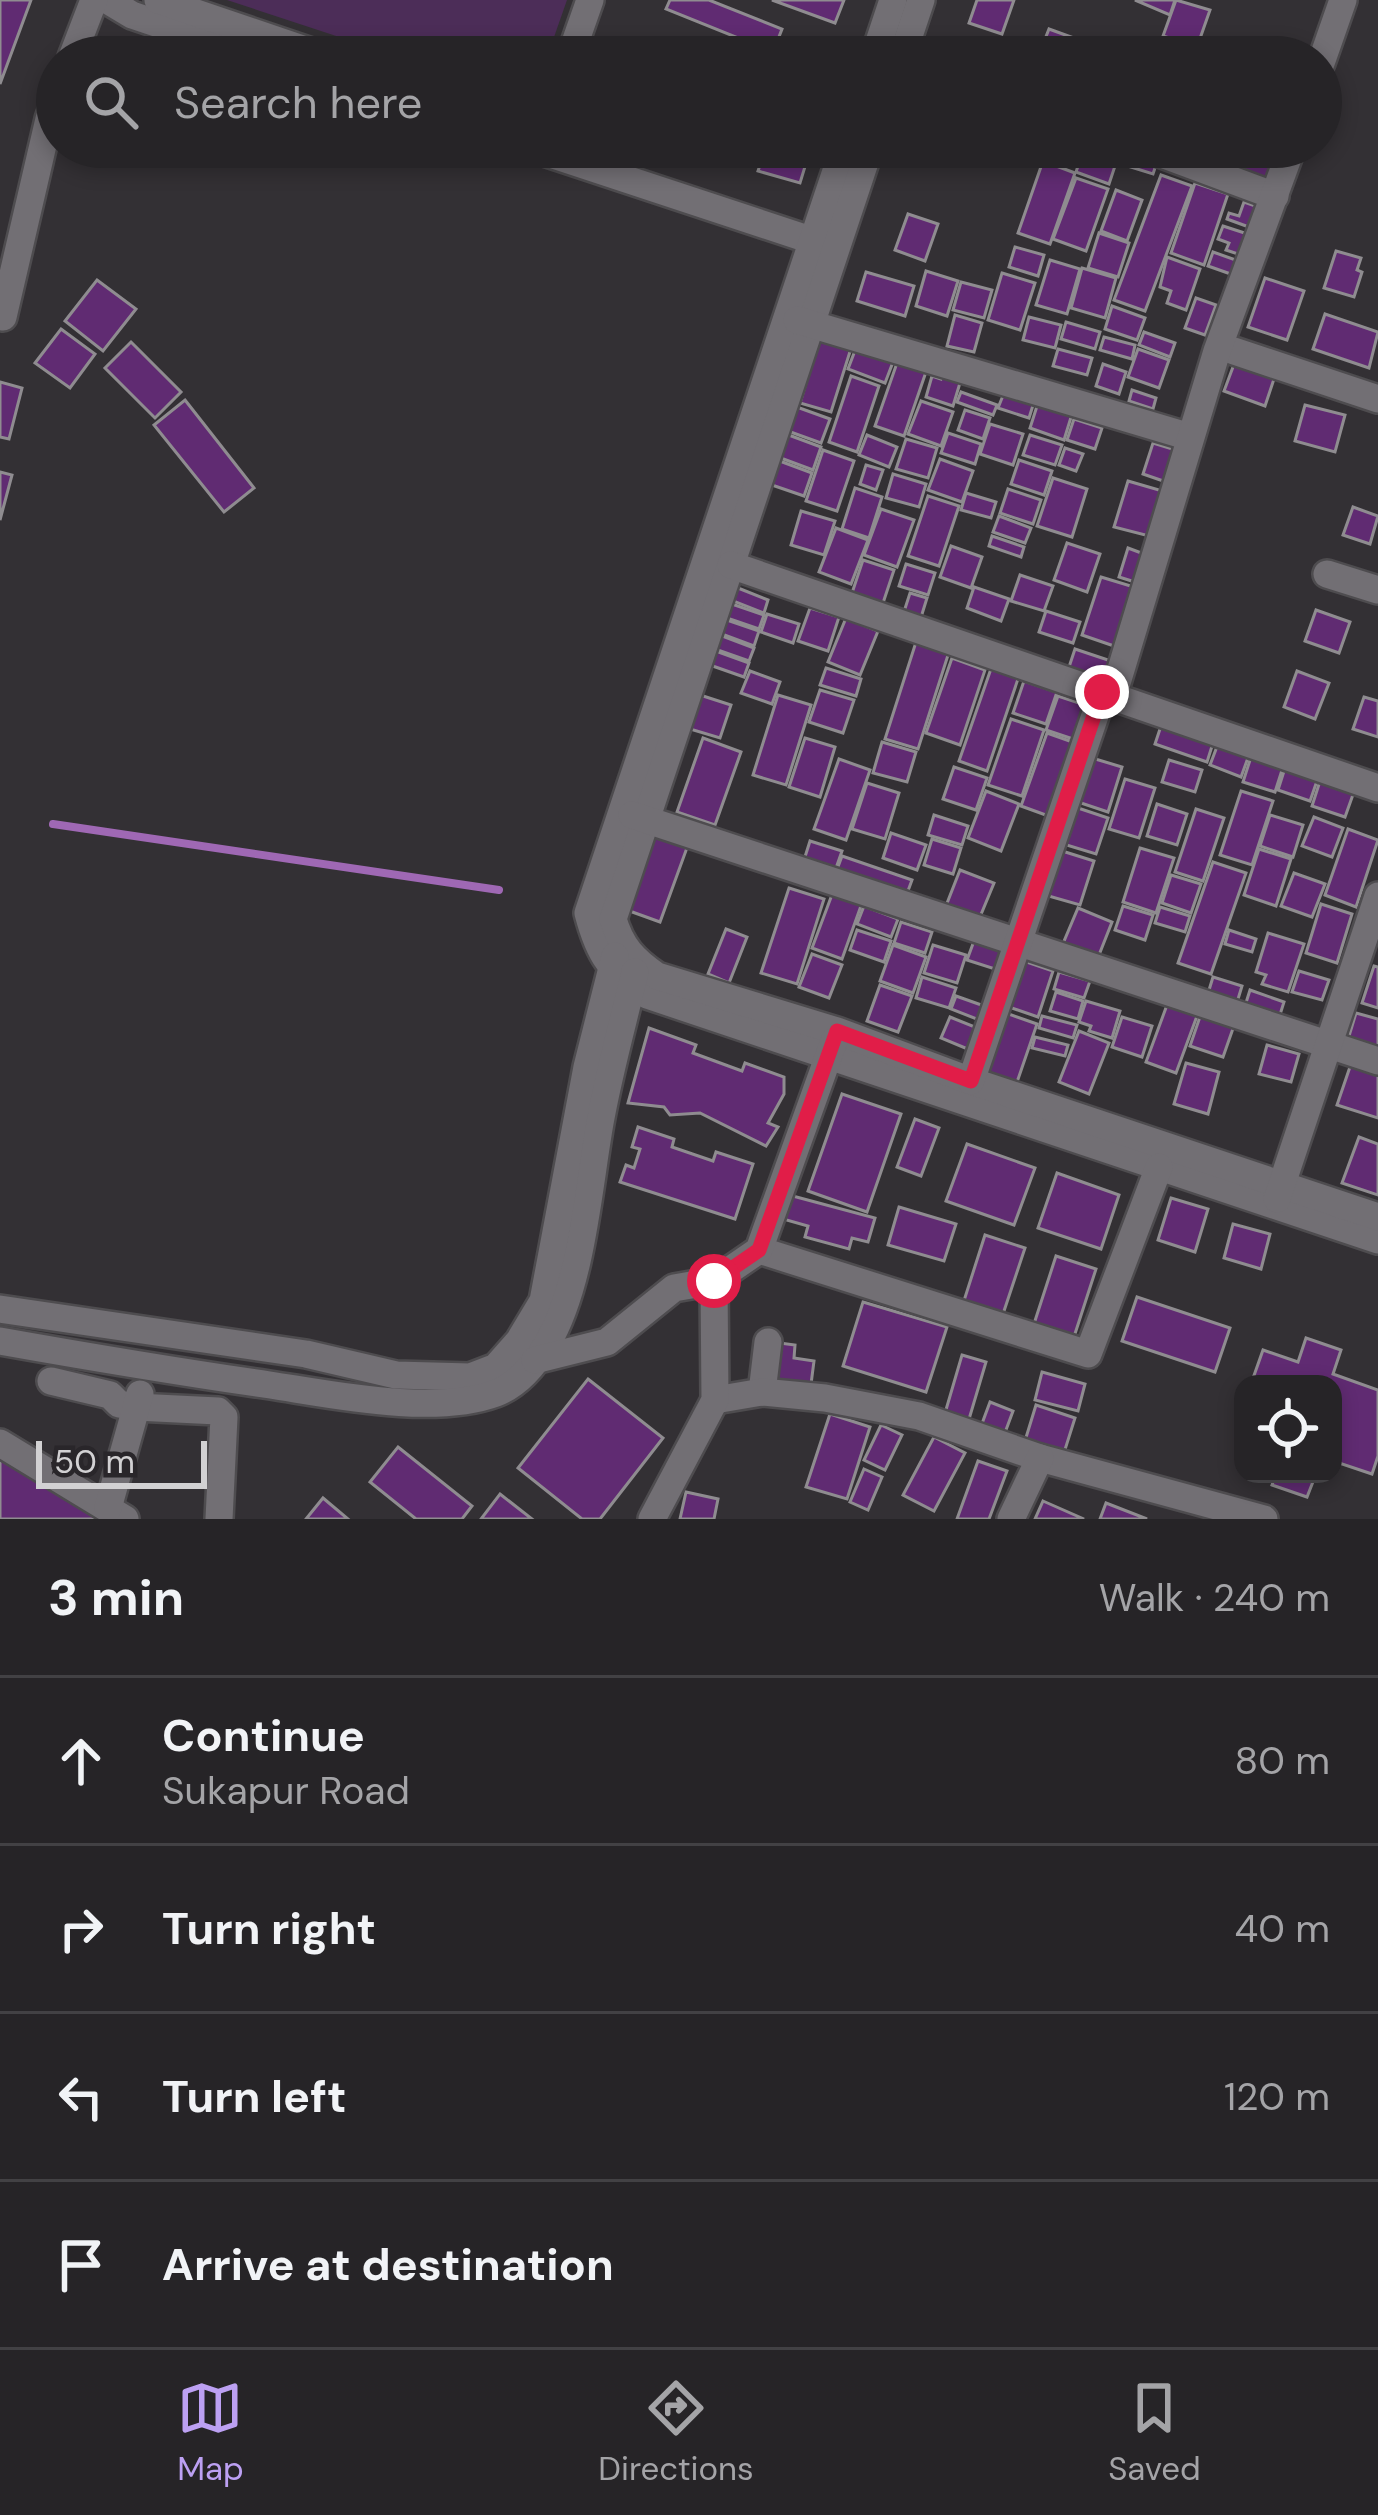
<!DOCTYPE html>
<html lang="en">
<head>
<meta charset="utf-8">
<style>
	body { margin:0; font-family:"DM Sans",sans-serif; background:#2e2c2f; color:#f1f3f6 }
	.controls { position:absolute; right:36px; bottom:36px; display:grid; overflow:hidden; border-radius:24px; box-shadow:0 6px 18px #0003 }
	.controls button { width:108px; height:108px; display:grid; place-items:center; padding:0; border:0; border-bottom:3px solid #424144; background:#262427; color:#f1f3f6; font:60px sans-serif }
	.scale { position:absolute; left:36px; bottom:30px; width:171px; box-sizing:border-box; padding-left:12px; border:6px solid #d2d1d3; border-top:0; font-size:33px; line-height:42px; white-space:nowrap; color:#d2d1d3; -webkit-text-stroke:9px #29262a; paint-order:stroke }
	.stop { position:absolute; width:36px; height:36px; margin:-27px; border:9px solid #e11d48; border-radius:50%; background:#fff }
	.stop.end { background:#e11d48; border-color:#fff; box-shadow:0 3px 12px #0008 }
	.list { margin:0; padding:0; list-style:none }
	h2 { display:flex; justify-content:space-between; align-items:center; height:156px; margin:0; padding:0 48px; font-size:51px }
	h2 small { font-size:39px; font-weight:400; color:#a4a4a7 }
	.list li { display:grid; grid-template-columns:78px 1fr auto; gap:36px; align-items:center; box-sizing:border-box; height:168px; padding:0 48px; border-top:3px solid #424144 }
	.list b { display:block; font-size:45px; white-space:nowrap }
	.list p { margin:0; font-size:39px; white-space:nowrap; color:#a4a4a7 }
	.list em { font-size:39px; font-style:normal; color:#a4a4a7 }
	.icon { flex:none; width:66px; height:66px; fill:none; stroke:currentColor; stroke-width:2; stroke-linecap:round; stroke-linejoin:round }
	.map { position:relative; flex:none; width:1378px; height:1519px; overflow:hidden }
	.search { position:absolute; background:#262427; box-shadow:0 6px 18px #0003; left:36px; right:36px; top:36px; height:132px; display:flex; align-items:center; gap:30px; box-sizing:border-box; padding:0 42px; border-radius:66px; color:#a4a4a7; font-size:45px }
	.sheet { height:828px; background:#262427 }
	nav { display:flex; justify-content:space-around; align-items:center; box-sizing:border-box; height:168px; border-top:3px solid #424144; background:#262427; font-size:33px; color:#a4a4a7 }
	nav a { display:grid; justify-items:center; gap:6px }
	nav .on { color:#bca0f2 }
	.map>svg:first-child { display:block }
</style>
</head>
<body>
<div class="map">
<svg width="1378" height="1519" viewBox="0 0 1378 1519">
	<rect width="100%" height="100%" fill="#333034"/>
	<path fill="#4c2d58" d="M227,0H567L547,57H400Z"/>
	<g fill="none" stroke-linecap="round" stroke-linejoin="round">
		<path stroke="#9f68b4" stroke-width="8" d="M53,824L499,890"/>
	</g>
	<g fill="#602b72" stroke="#8f8c90" stroke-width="3">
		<path d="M0,0H31L0,84Z"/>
		<path d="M670,0H709L782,29L773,52L666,9Z"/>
		<path d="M772,0H844L835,23Z"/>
		<path d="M977,0H1014L1002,34L969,23Z"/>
		<path d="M1135,0H1175L1170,15Z"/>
		<path d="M1176,0L1210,10L1197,47L1163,36Z"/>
		<path d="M1049,29L1082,41L1076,57H1038Z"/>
		<path d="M1161,42L1195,53L1194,57H1155Z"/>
		<path d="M629,147H672L668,160Z"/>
		<path d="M766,147H811L800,183L758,171Z"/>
		<path d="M1083,147H1118L1114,161L1082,151Z"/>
		<path d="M1246,147H1278L1267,179L1238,168Z"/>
		<path d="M1126,149L1158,159L1153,174L1121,164Z"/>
		<path d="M1082,154L1115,166L1109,184L1076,172Z"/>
		<path d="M1043,161L1075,173L1050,244L1018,233Z"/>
		<path d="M1161,175L1192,186L1145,311L1114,300Z"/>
		<path d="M1076,178L1108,189L1086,251L1053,239Z"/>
		<path d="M1195,183L1228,194L1204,265L1171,253Z"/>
		<path d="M1116,190L1142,200L1127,241L1101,231Z"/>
		<path d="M1244,202L1264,209L1257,230L1227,219L1229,213L1239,216Z"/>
		<path d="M908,214L938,224L925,261L895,250Z"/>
		<path d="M1223,226L1257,237L1250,258L1226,250L1229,243L1218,239Z"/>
		<path d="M1099,233L1129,243L1118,277L1088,268Z"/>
		<path d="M1015,247L1044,255L1038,276L1009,267Z"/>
		<path d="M1336,251L1361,258L1357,270L1362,272L1354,297L1324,288Z"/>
		<path d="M1213,252L1247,264L1242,278L1208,266Z"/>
		<path d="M1167,257L1200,269L1186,310L1167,303L1171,291L1160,287Z"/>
		<path d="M1050,260L1080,269L1067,314L1036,305Z"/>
		<path d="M1082,268L1116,278L1105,318L1071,308Z"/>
		<path d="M926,271L958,281L947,316L916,306Z"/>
		<path d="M866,272L914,286L905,316L857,301Z"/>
		<path d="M1002,273L1035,283L1020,330L988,320Z"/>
		<path d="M1265,278L1304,291L1287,340L1248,327Z"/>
		<path d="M97,280L136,309L103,351L65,321Z"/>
		<path d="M961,282L992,290L984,318L953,310Z"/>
		<path d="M1196,298L1216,305L1205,335L1185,328Z"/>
		<path d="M1112,306L1145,318L1137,340L1105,329Z"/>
		<path d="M1325,314L1378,332L1369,368L1313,349Z"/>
		<path d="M955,315L982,323L974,352L947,346Z"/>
		<path d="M1029,317L1061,325L1055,348L1023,340Z"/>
		<path d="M1066,322L1100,332L1095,349L1061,339Z"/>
		<path d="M61,329L95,354L70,388L35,363Z"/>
		<path d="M1144,332L1175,343L1170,357L1139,345Z"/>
		<path d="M821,333L853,342L831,412L800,403Z"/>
		<path d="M1104,337L1135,345L1132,359L1100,350Z"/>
		<path d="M131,342L181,392L155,418L105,368Z"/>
		<path d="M856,348L893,362L885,383L848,369Z"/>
		<path d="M1058,349L1092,358L1087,375L1053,366Z"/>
		<path d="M1138,349L1169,360L1159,388L1128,377Z"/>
		<path d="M1236,359L1276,373L1265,406L1224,391Z"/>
		<path d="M898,360L927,369L904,436L875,426Z"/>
		<path d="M1103,364L1126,372L1119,394L1096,386Z"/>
		<path d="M945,367L963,373L953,406L926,397L932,376L941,379Z"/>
		<path d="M851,376L879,386L857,452L829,442Z"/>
		<path d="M0,382L22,388L9,439L0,437Z"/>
		<path d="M1132,390L1156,398L1153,409L1129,401Z"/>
		<path d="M961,392L997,405L993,415L957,402Z"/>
		<path d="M1004,393L1034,402L1029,418L998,408Z"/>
		<path d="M185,400L254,488L224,512L154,425Z"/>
		<path d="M921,401L953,412L941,446L908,434Z"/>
		<path d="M1038,403L1072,414L1064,440L1030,428Z"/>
		<path d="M1305,405L1345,415L1335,452L1295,441Z"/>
		<path d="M794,406L830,419L821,443L785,430Z"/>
		<path d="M965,410L990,418L983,439L958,430Z"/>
		<path d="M1074,419L1102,428L1095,449L1067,440Z"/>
		<path d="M990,424L1023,434L1013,465L980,454Z"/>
		<path d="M948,433L981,444L975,464L941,453Z"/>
		<path d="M786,434L821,447L813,470L778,457Z"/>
		<path d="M867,435L897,447L889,467L859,455Z"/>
		<path d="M1030,435L1062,445L1055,465L1023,455Z"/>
		<path d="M906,439L937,448L928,478L896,469Z"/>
		<path d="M1153,443L1179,451L1169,483L1143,474Z"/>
		<path d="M1065,448L1083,454L1076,471L1059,465Z"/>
		<path d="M823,450L854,461L837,511L806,501Z"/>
		<path d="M940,459L973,471L962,502L928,490Z"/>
		<path d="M777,460L812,473L804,496L769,484Z"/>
		<path d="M1019,460L1052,471L1044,495L1011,484Z"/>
		<path d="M866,465L883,470L876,490L860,484Z"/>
		<path d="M0,472L12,475L0,520Z"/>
		<path d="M893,474L926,484L919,507L886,498Z"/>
		<path d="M1053,478L1087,489L1072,537L1037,526Z"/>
		<path d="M1128,481L1166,492L1153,537L1114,527Z"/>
		<path d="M855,488L882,497L869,538L842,529Z"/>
		<path d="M1008,489L1041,500L1033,524L1000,513Z"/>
		<path d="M966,493L996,502L991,518L961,510Z"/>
		<path d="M928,496L959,506L939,566L908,556Z"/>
		<path d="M1353,507L1378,516L1370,544L1343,535Z"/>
		<path d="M881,509L914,520L897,567L864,555Z"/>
		<path d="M801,511L835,521L824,555L791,545Z"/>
		<path d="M999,516L1031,528L1025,543L993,532Z"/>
		<path d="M836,528L868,540L851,584L819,572Z"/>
		<path d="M992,536L1024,547L1021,557L989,546Z"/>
		<path d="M1067,543L1100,554L1087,592L1054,580Z"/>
		<path d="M951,546L982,557L971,588L940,577Z"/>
		<path d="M1128,548L1144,554L1135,582L1119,577Z"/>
		<path d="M863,560L894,570L882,606L851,596Z"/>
		<path d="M906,564L935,573L928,595L899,586Z"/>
		<path d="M1020,575L1053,586L1044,611L1011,601Z"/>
		<path d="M1101,577L1134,587L1114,646L1082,635Z"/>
		<path d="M974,587L1009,599L1001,621L967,608Z"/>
		<path d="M738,588L768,600L764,613L733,601Z"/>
		<path d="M910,593L927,598L918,627L901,621Z"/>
		<path d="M729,603L764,615L759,629L724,617Z"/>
		<path d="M810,608L839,617L828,651L798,641Z"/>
		<path d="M1316,610L1350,622L1339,653L1305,641Z"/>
		<path d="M1046,611L1080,622L1073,643L1039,632Z"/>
		<path d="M767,614L799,624L793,643L761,632Z"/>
		<path d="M846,618L878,631L860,675L828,662Z"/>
		<path d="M724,619L759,631L754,646L719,633Z"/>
		<path d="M717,634L754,648L749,661L712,648Z"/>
		<path d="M916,642L949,652L918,749L885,739Z"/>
		<path d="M1075,649L1111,661L1104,682L1068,670Z"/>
		<path d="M713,650L749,663L744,677L707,664Z"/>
		<path d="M952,658L985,670L960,745L926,733Z"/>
		<path d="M993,663L1020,673L987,771L959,761Z"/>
		<path d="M826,668L861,679L856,696L820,685Z"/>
		<path d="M750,671L780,682L772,704L741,693Z"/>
		<path d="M1297,671L1329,683L1315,719L1284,707Z"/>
		<path d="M1024,681L1057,692L1046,724L1013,713Z"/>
		<path d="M820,690L854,700L843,733L809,722Z"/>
		<path d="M700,695L731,705L720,738L690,729Z"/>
		<path d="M778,695L811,705L786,785L753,775Z"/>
		<path d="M1058,696L1091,707L1079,741L1046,730Z"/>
		<path d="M1364,697L1378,701V737L1353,729Z"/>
		<path d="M1011,719L1044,730L1022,796L988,785Z"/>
		<path d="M1161,726L1213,743L1207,762L1155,744Z"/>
		<path d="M1047,733L1081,745L1054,818L1021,806Z"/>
		<path d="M703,738L741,752L715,825L677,812Z"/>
		<path d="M805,738L835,747L820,797L789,787Z"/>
		<path d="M882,742L916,752L907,782L873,773Z"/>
		<path d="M1218,744L1249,755L1241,777L1210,765Z"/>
		<path d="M1251,757L1283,767L1275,792L1243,782Z"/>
		<path d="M1092,758L1122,767L1108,812L1078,802Z"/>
		<path d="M839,759L870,770L846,840L814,829Z"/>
		<path d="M1169,760L1202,770L1195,792L1162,782Z"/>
		<path d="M954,767L987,778L976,810L943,799Z"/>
		<path d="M1285,768L1318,778L1310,801L1278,790Z"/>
		<path d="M1321,778L1355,789L1345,817L1312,806Z"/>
		<path d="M1125,779L1155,788L1139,838L1109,829Z"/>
		<path d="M867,783L899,793L885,839L852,829Z"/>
		<path d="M986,791L1019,804L1001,851L968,838Z"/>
		<path d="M1241,791L1273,801L1252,865L1220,855Z"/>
		<path d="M1157,804L1187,814L1177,845L1147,836Z"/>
		<path d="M1072,806L1108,818L1096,854L1060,843Z"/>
		<path d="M1196,809L1224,818L1203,881L1175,872Z"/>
		<path d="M934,815L968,826L962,845L928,835Z"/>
		<path d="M1270,815L1303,825L1293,857L1260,846Z"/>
		<path d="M1314,817L1343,828L1332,857L1302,846Z"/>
		<path d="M1348,829L1378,840L1356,907L1325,895Z"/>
		<path d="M651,832L688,845L660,922L624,909Z"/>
		<path d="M891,833L926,845L917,870L883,858Z"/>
		<path d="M932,839L961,848L953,874L924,865Z"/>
		<path d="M810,841L842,851L835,871L804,860Z"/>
		<path d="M1140,848L1174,858L1156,913L1123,902Z"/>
		<path d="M1259,849L1291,859L1276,906L1244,895Z"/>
		<path d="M1059,850L1094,861L1080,905L1045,895Z"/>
		<path d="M842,856L912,880L905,899L835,875Z"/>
		<path d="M1213,862L1246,873L1211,974L1178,963Z"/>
		<path d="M960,870L994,883L977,924L944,911Z"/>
		<path d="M1294,873L1325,884L1312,917L1281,906Z"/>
		<path d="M1171,875L1201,884L1191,913L1162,903Z"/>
		<path d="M789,888L824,899L797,984L761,973Z"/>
		<path d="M833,892L862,903L842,959L812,948Z"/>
		<path d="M1321,904L1352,914L1337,963L1306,953Z"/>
		<path d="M864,906L898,919L891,937L857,924Z"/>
		<path d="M1123,906L1153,915L1145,940L1115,930Z"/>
		<path d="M1160,907L1190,916L1185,932L1155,923Z"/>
		<path d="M1078,908L1112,922L1097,960L1062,946Z"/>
		<path d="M901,922L932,932L925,953L894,943Z"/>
		<path d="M726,929L747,937L729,983L708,974Z"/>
		<path d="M857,930L891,941L884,962L850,950Z"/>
		<path d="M1229,930L1256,939L1252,952L1225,944Z"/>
		<path d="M1268,933L1304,944L1288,992L1262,984L1266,975L1256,972Z"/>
		<path d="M974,941L1008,953L1001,971L967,960Z"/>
		<path d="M893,945L926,957L913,993L880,981Z"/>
		<path d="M933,945L966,955L957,983L924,973Z"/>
		<path d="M812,954L842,965L829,998L799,987Z"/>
		<path d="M1021,960L1053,971L1038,1017L1006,1006Z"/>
		<path d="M1374,966L1378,967V1008L1362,1003Z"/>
		<path d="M1299,971L1329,980L1322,1000L1292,992Z"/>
		<path d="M1059,972L1090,981L1084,998L1054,989Z"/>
		<path d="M922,977L956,988L949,1008L916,998Z"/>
		<path d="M1213,977L1242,986L1235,1009L1206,1000Z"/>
		<path d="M880,985L912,996L898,1032L867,1021Z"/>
		<path d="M1250,990L1284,1002L1278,1021L1244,1009Z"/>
		<path d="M1056,992L1083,1001L1078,1019L1050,1011Z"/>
		<path d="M956,996L987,1007L982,1021L951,1009Z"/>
		<path d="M1086,1001L1120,1011L1112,1038L1089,1031L1091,1026L1079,1022Z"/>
		<path d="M1167,1005L1197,1016L1176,1073L1146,1062Z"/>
		<path d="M1203,1008L1236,1020L1223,1057L1190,1046Z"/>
		<path d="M1003,1012L1037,1024L1016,1085L982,1073Z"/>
		<path d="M1356,1013L1378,1019V1056L1346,1046Z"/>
		<path d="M1042,1016L1077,1025L1073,1038L1039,1028Z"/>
		<path d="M950,1017L980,1029L970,1050L941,1038Z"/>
		<path d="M1122,1017L1152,1026L1142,1057L1112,1047Z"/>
		<path d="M649,1028L696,1045L693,1053L742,1071L745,1063L784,1077V1094L768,1123L778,1127L766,1146L700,1113L670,1115L664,1107L628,1103Z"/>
		<path d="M1079,1031L1109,1043L1089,1094L1059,1082Z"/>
		<path d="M1035,1037L1068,1045L1065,1056L1032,1048Z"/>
		<path d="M1267,1045L1299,1054L1291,1082L1259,1074Z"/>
		<path d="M1352,1061L1378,1070V1118L1337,1105Z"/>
		<path d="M1186,1063L1219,1072L1208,1114L1174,1104Z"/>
		<path d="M842,1094L901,1114L867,1212L808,1191Z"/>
		<path d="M915,1119L939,1128L921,1176L897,1167Z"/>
		<path d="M638,1127L674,1139L672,1147L713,1161L716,1152L753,1164L735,1219L620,1182L626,1165L634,1168L640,1149L632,1147Z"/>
		<path d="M1359,1137L1378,1144V1195L1342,1183Z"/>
		<path d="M967,1144L1035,1168L1014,1225L946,1201Z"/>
		<path d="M1057,1173L1119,1195L1101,1249L1038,1228Z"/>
		<path d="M789,1195L875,1218L868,1242L852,1238L849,1249L805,1237L808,1226L783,1219Z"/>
		<path d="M1171,1198L1208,1209L1195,1252L1158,1240Z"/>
		<path d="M899,1207L956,1224L944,1261L888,1245Z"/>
		<path d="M1233,1224L1270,1234L1261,1269L1224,1258Z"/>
		<path d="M985,1235L1025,1248L1000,1323L961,1310Z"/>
		<path d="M1056,1256L1096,1269L1072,1343L1032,1330Z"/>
		<path d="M1137,1297L1230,1328L1215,1372L1122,1341Z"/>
		<path d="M863,1302L947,1327L926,1392L843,1366Z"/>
		<path d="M1306,1338L1341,1350L1333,1374L1378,1390V1456L1372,1474L1333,1461V1384H1251L1263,1350L1298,1362Z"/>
		<path d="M772,1342L795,1345L794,1358L814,1361L810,1392L766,1386Z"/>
		<path d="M962,1355L986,1362L967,1426L943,1420Z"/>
		<path d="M1042,1372L1085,1384L1078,1411L1035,1400Z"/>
		<path d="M588,1379L663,1438L600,1519H582L518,1468Z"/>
		<path d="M990,1402L1013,1411L1003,1438L980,1429Z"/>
		<path d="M1036,1405L1075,1418L1063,1456L1024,1444Z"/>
		<path d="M830,1414L870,1427L847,1499L806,1487Z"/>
		<path d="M881,1425L902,1435L885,1470L864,1460Z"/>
		<path d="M934,1437L965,1453L934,1511L903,1495Z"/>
		<path d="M398,1447L472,1506L462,1519H416L370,1482Z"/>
		<path d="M0,1450L107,1519H0Z"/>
		<path d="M978,1461L1007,1471L989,1519H957Z"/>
		<path d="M864,1469L882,1477L868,1510L850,1502Z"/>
		<path d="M1276,1474H1316L1307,1497L1272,1485Z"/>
		<path d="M686,1492L718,1499L714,1519H680Z"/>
		<path d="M500,1494L532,1519H481Z"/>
		<path d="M323,1498L348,1519H306Z"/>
		<path d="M1043,1501L1084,1519H1035Z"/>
		<path d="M1106,1503L1147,1519H1100Z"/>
	</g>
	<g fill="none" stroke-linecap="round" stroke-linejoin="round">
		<g stroke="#4e4c4f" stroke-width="32">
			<g id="minor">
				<path d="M107,0L132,15L257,57"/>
				<path d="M158,0L326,57"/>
				<path d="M72,57L94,0"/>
				<path d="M570,57L590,0"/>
				<path d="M874,57L893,0"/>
				<path d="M902,57L921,0"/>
				<path d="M1321,63L1343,0"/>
				<path d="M529,147L826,245"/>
				<path d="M844,147L588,913C599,955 610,971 647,995L1378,1240"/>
				<path d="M870,147L613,919C621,947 634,960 657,976L837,1031L971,1081L1378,1217"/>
				<path d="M1143,147L1275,196"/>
				<path d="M3,317L49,119L57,97"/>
				<path d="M797,320L1190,437"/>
				<path d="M1234,351L1378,399"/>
				<path d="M731,565L1378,788"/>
				<path d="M1327,574L1378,590"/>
				<path d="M1113,696L1217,351L1292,147"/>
				<path d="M632,815L1378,1061"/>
				<path d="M971,1081L1103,692"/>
				<path d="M1277,1199L1378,896"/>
				<path d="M759,1250L1088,1354L1159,1167"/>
				<path d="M0,1309L306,1354L396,1375L470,1377L496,1367L519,1341L543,1301L587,1067L615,956"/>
				<path d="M0,1341C90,1357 180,1372 270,1385C335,1395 434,1416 496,1393C517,1385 535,1364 547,1344C582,1284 588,1191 600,1123C609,1072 623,1023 635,972"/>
				<path d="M535,1360L607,1342L674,1288L714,1281"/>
				<path d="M51,1381L110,1395L119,1404L136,1407L218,1411L224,1417L219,1519"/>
				<path d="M762,1392L768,1342"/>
				<path d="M715,1400L762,1392L825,1398L919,1416L1040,1458L1264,1519"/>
				<path d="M0,1443L125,1519"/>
				<path d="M108,1508L140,1394"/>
				<path d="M652,1519L715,1400L714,1281L759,1250L834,1041"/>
				<path d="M1011,1519L1040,1458"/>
			</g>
		</g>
		<use href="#minor" stroke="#726f74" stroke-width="27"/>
	</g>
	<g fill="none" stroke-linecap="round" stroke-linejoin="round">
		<path stroke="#e11d48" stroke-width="15" d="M714,1281L759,1250L837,1031L971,1081L1102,692"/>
	</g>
</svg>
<div class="controls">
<button><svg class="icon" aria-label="locate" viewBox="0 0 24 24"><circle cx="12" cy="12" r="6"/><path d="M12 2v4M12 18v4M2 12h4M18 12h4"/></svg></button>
</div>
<div class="scale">50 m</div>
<div class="stop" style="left:714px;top:1281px"></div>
<div class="stop end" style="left:1102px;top:692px"></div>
<div class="search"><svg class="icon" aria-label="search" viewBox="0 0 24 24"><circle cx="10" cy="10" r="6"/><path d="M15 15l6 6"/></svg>Search here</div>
</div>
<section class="sheet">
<h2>3 min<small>Walk · 240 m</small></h2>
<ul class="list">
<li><svg class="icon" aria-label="ahead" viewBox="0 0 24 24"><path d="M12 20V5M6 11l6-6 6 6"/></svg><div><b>Continue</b><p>Sukapur Road</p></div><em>80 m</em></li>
<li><svg class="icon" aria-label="right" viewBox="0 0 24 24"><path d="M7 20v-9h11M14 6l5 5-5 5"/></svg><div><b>Turn right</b></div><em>40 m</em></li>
<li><svg class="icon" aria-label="left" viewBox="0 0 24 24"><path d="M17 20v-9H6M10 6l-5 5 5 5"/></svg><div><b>Turn left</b></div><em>120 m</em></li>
<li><svg class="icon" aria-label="arrive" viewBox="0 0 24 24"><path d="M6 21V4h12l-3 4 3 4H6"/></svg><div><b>Arrive at destination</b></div></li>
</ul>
</section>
<nav>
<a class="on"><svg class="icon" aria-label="map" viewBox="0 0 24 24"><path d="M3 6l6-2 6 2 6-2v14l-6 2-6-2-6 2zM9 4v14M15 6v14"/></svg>Map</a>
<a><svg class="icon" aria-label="directions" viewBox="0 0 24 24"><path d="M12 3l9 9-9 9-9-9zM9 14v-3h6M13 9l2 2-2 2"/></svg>Directions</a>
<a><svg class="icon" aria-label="saved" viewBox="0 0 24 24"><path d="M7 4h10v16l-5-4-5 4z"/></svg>Saved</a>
</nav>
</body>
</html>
